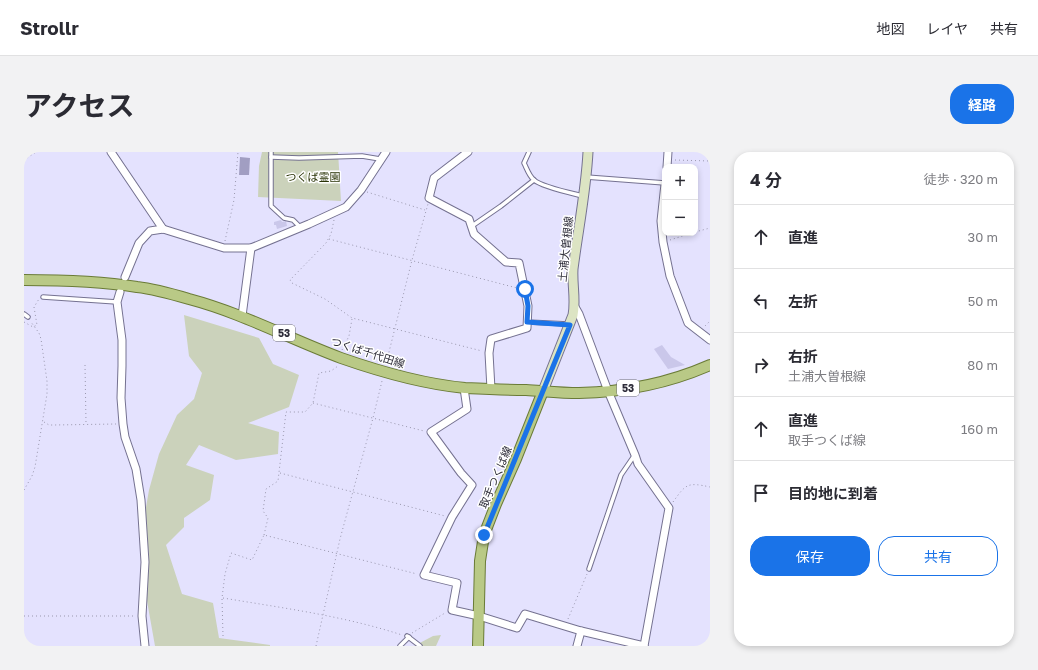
<!DOCTYPE html>
<html lang="ja">
<head>
<meta charset="utf-8">
<style>
	body { margin:0; font-family:"Golos Text","Noto Sans JP",sans-serif; background:#f2f2f3; color:#2b2b33 }
	.controls { position:absolute; right:12px; top:12px; display:grid; overflow:hidden; border-radius:8px; box-shadow:0 2px 6px #0003 }
	.controls button { width:36px; height:36px; display:grid; place-items:center; padding:0; border:0; border-bottom:1px solid #e1e1e2; background:#fff; color:#2b2b33; font:20px sans-serif }
	.stop { position:absolute; width:12px; height:12px; margin:-9px; border:3px solid #1a73e8; border-radius:50%; background:#fff }
	.stop.end { background:#1a73e8; border-color:#fff; box-shadow:0 1px 4px #0008 }
	.list { margin:0; padding:0; list-style:none }
	h2 { display:flex; justify-content:space-between; align-items:center; height:52px; margin:0; padding:0 16px; font-size:17px }
	h2 small { font-size:13px; font-weight:400; color:#7c7c81 }
	.list li { display:grid; grid-template-columns:26px 1fr auto; gap:12px; align-items:center; box-sizing:border-box; height:64px; padding:0 16px; border-top:1px solid #e1e1e2 }
	.list b { display:block; font-size:15px; white-space:nowrap }
	.list p { margin:0; font-size:13px; white-space:nowrap; color:#7c7c81 }
	.list em { font-size:13px; font-style:normal; color:#7c7c81 }
	.actions { display:flex; gap:8px; padding:12px 16px }
	.actions a { flex:1; padding:9px 0; border:1px solid #1a73e8; border-radius:16px; text-align:center; font-size:14px; color:#1a73e8 }
	.actions .main { background:#1a73e8; color:#fff }
	.icon { flex:none; width:22px; height:22px; fill:none; stroke:currentColor; stroke-width:2; stroke-linecap:round; stroke-linejoin:round }
	.map { position:relative; flex:none; width:686px; height:494px; overflow:hidden; border-radius:16px }
	header { display:flex; align-items:center; gap:24px; box-sizing:border-box; height:56px; padding:0 20px; background:#fff; border-bottom:1px solid #e1e1e2 }
	header strong { font-size:19px }
	nav { display:flex; gap:22px; margin-inline-start:auto; font-size:14px }
	.intro { display:flex; align-items:center; justify-content:space-between; box-sizing:border-box; height:96px; padding:0 24px }
	h1 { margin:0; font-size:28px }
	.button { padding:10px 18px; border-radius:16px; background:#1a73e8; color:#fff; font-size:14px; font-weight:700 }
	main { display:flex; gap:24px; padding:0 24px }
	aside { flex:1; background:#fff; border-radius:16px; box-shadow:0 2px 6px #0003 }
	.map>svg:first-child { display:block }
</style>
</head>
<body>
<header>
<strong>Strollr</strong>
<nav><a>地図</a><a>レイヤ</a><a>共有</a></nav>
</header>
<div class="intro"><h1>アクセス</h1><a class="button">経路</a></div>
<main>
<div class="map">
<svg width="686" height="494" viewBox="0 0 686 494">
	<rect width="100%" height="100%" fill="#e4e2fe"/>
	<g fill="#cbd2bb">
		<path d="M238,0H314L317,49L234,45L235,14Z"/>
		<path d="M160,163L235,186L249,212L275,223L265,255L224,271L255,280L254,302L212,308L175,293L162,313L190,323L186,348L160,366V375L142,393L158,442L189,451L195,486L246,493V494H131L120,432L125,406L121,361L125,338L135,302L153,263L170,247L178,221L165,204Z"/>
		<path d="M417,483L412,494H390L409,484Z"/>
	</g>
	<path fill="#a19ec2" d="M216,5L226,6L225,23H215Z"/>
	<g fill="#cac7ea">
		<path d="M257,68L258,70L262,69L263,74L253,77L252,73H250V70Z"/>
		<path d="M638,193L647,205L661,213L644,217L630,197Z"/>
	</g>
	<g fill="none" stroke-linecap="round" stroke-linejoin="round">
		<g stroke="#757291" stroke-width="5.5">
			<g id="service">
				<path d="M247,0V54L260,66L269,68L276,75"/>
				<path d="M505,0L500,11C503,17 505,24 510,28C518,35 547,41 559,44"/>
				<path d="M247,5L275,6L338,4L356,7"/>
				<path d="M562,25L641,31"/>
				<path d="M448,74L477,54L510,28"/>
				<path d="M19,145L93,150"/>
				<path d="M0,162L4,165"/>
				<path d="M503,170L544,172"/>
				<path d="M565,417L597,323L610,304"/>
				<path d="M383,484L396,494"/>
				<path d="M376,494L385,485"/>
			</g>
		</g>
		<g stroke="#757291" stroke-width="9">
			<g id="minor">
				<path d="M87,0L139,77"/>
				<path d="M444,0L410,26L405,46L445,67L450,82L482,110L495,111L504,154L503,176L467,187L465,201L467,237"/>
				<path d="M643,15L644,0"/>
				<path d="M641,32L637,69L639,90L646,124L664,171L686,188"/>
				<path d="M101,125L115,91L126,79L139,77L200,96H227L285,72L322,55L337,38L362,0"/>
				<path d="M96,140L93,150L98,188V214L97,246L99,272L101,285L112,317L117,348L121,410L118,464L121,494"/>
				<path d="M551,155L555,162L584,239L611,303L614,312L645,356L620,494"/>
				<path d="M218,164L227,96"/>
				<path d="M440,236L443,257L407,280L437,321L448,333L428,365L400,423L433,431L428,458L455,464L493,476L501,462L557,479L620,494"/>
				<path d="M553,494L557,479"/>
			</g>
		</g>
		<g stroke="#757291" stroke-width="11">
			<path id="secondary" d="M519,239L549,163C552,148 548,133 549,117C554,78 562,39 564,0"/>
		</g>
		<g stroke="#6a7b37" stroke-width="12">
			<g id="primary">
				<path d="M0,128C38,128 76,129 113,135C131,137 148,142 165,147C218,161 266,187 317,206C357,220 399,232 441,236C461,237 482,238 502,238C519,239 537,241 555,241C600,240 645,231 686,213"/>
				<path d="M454,494L456,409L460,383L472,352L492,307L519,239"/>
			</g>
		</g>
		<g stroke="#9997ad" stroke-width="1" stroke-dasharray="1 3" stroke-linecap="butt">
			<path d="M0,8L12,0"/>
			<path d="M651,8L686,9"/>
			<path d="M343,40L401,58"/>
			<path d="M310,68L307,82L302,91L266,128L268,131L301,147L328,166L458,199"/>
			<path d="M671,80L686,76"/>
			<path d="M305,87L493,136"/>
			<path d="M646,88L668,81"/>
			<path d="M201,89L210,48L214,0"/>
			<path d="M0,170L9,175L13,173L10,155L15,147"/>
			<path d="M681,174L686,169"/>
			<path d="M318,198L325,184L328,167"/>
			<path d="M362,212L388,108L404,52"/>
			<path d="M61,213L62,271"/>
			<path d="M289,251L400,279"/>
			<path d="M20,270L25,273H30L92,272"/>
			<path d="M256,321L421,364"/>
			<path d="M0,338L8,324L11,315L23,242V229L17,187L15,181L7,170"/>
			<path d="M649,350C662,332 663,330 686,335"/>
			<path d="M240,383L244,366L239,359L242,337L254,329L262,260H281L289,251L295,221L307,219L314,214"/>
			<path d="M199,446C259,456 320,464 378,483"/>
			<path d="M0,464H111"/>
			<path d="M544,467L563,422"/>
			<path d="M388,481L421,461"/>
			<path d="M199,484L198,446L201,422L207,401L228,408L240,383L393,422"/>
			<path d="M292,494L316,387L349,266L358,229"/>
		</g>
		<use href="#service" stroke="#fff" stroke-width="3.5"/>
		<use href="#minor" stroke="#fff" stroke-width="7"/>
		<use href="#secondary" stroke="#dce4c3" stroke-width="9"/>
		<use href="#primary" stroke="#b9c986" stroke-width="10"/>
	</g>
	<g fill="none" stroke-linecap="round" stroke-linejoin="round">
		<path stroke="#1a73e8" stroke-width="5" d="M460,383L546,173L503,170L504,154L501,137"/>
	</g>
	<g text-anchor="middle" dominant-baseline="central" stroke-width="3" stroke-linejoin="round" paint-order="stroke">
		<g fill="#fff" stroke="#6d6c75" stroke-width="1">
			<rect x="249" y="173" width="22" height="16" rx="3"/>
			<rect x="593" y="228" width="22" height="16" rx="3"/>
		</g>
		<g font-size="10" font-weight="bold" fill="#2e2d3a">
			<text x="260" y="181">53</text>
			<text x="604" y="236">53</text>
		</g>
		<g font-size="11" fill="#293306" stroke="#fff">
			<text x="289" y="24">つくば霊園</text>
		</g>
		<g font-size="11" fill="#2e2d3a" stroke="#fff">
			<text transform="translate(541 97) rotate(-84)">土浦大曽根線</text>
			<text transform="translate(344 200) rotate(18)">つくば千代田線</text>
			<text transform="translate(471 325) rotate(-67)">取手つくば線</text>
		</g>
	</g>
</svg>
<div class="controls">
<button>+</button>
<button>−</button>
</div>
<div class="stop" style="left:501px;top:137px"></div>
<div class="stop end" style="left:460px;top:383px"></div>
</div>
<aside>
<h2>4 分<small>徒歩 · 320 m</small></h2>
<ul class="list">
<li><svg class="icon" aria-label="ahead" viewBox="0 0 24 24"><path d="M12 20V5M6 11l6-6 6 6"/></svg><div><b>直進</b></div><em>30 m</em></li>
<li><svg class="icon" aria-label="left" viewBox="0 0 24 24"><path d="M17 20v-9H6M10 6l-5 5 5 5"/></svg><div><b>左折</b></div><em>50 m</em></li>
<li><svg class="icon" aria-label="right" viewBox="0 0 24 24"><path d="M7 20v-9h11M14 6l5 5-5 5"/></svg><div><b>右折</b><p>土浦大曽根線</p></div><em>80 m</em></li>
<li><svg class="icon" aria-label="ahead" viewBox="0 0 24 24"><path d="M12 20V5M6 11l6-6 6 6"/></svg><div><b>直進</b><p>取手つくば線</p></div><em>160 m</em></li>
<li><svg class="icon" aria-label="arrive" viewBox="0 0 24 24"><path d="M6 21V4h12l-3 4 3 4H6"/></svg><div><b>目的地に到着</b></div></li>
</ul>
<div class="actions"><a class="main">保存</a><a>共有</a></div>
</aside>
</main>
</body>
</html>
